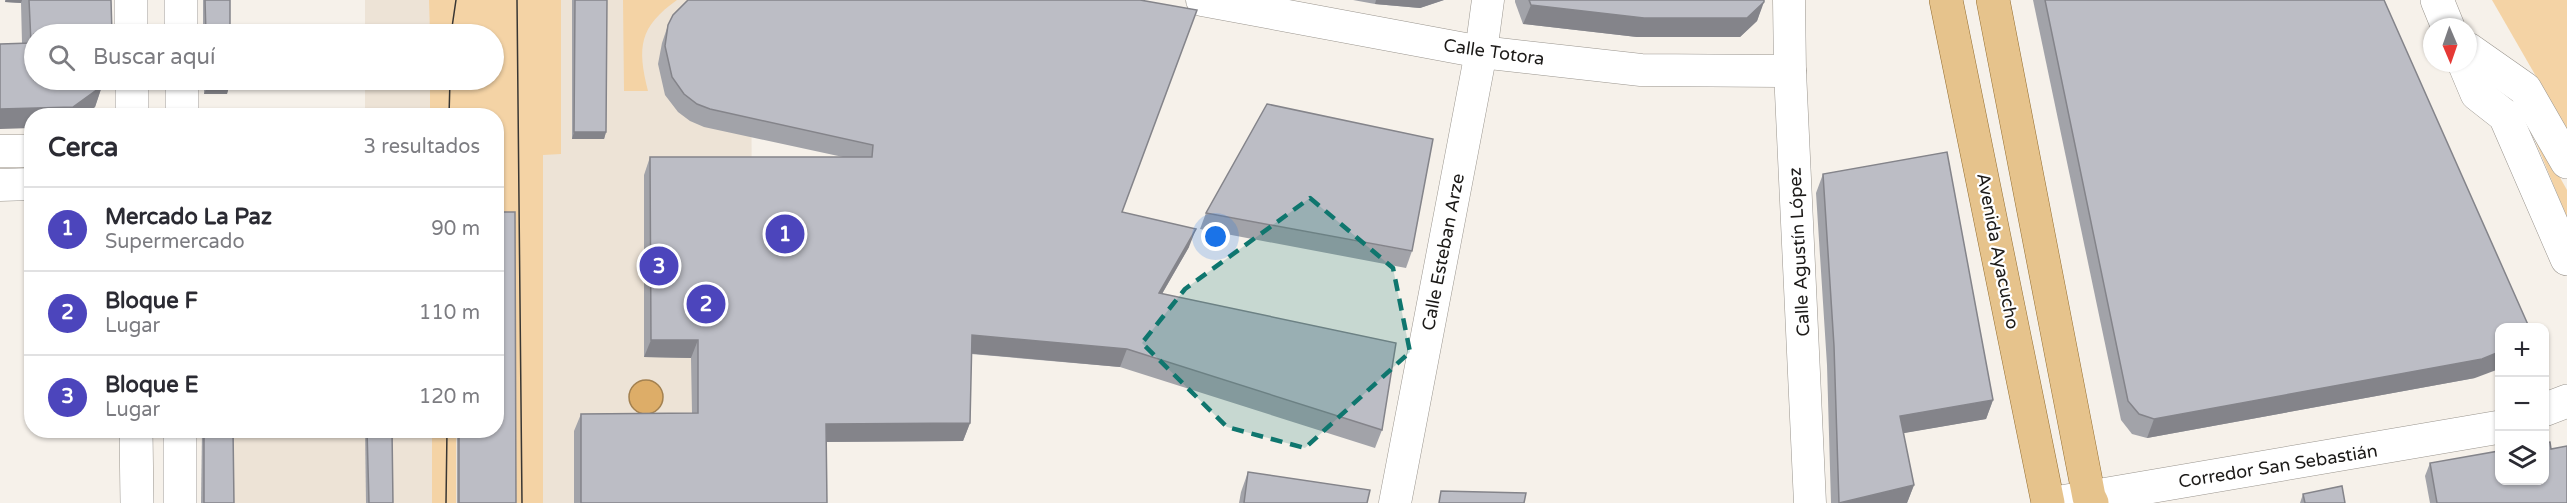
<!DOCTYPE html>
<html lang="es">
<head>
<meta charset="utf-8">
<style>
	body { margin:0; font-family:"Varela Round",sans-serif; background:#f7f7f7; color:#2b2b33 }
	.controls { position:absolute; right:18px; bottom:18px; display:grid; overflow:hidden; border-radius:12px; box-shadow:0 2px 4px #0004 }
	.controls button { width:54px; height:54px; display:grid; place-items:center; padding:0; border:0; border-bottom:2px solid #e1e1e2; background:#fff; color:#2b2b33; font:30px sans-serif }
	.compass { position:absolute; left:2423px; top:18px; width:54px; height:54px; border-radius:50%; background:#fff; box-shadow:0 2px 4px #0004; rotate:178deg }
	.you { position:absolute; left:1216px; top:237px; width:21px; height:21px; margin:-15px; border:4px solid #fff; border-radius:50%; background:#1a73e8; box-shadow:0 0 0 9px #1a73e833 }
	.badge { display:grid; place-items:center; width:39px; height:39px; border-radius:50%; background:#4c45bc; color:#fff; font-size:20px; font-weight:700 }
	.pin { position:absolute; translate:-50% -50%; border:3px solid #fff; box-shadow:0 2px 6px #0006 }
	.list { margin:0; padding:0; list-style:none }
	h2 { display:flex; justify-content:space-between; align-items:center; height:78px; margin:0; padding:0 24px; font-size:26px }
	h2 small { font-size:20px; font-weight:400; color:#7c7c81 }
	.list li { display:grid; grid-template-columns:39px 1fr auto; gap:18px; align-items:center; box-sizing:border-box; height:84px; padding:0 24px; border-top:2px solid #e1e1e2 }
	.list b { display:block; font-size:22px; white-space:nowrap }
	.list p { margin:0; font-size:20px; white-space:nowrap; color:#7c7c81 }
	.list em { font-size:20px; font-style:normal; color:#7c7c81 }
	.icon { flex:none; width:33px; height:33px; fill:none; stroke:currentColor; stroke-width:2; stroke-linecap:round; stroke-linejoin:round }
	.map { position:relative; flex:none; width:2567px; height:503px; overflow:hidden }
	.search { position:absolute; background:#fff; box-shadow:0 2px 4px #0004; left:24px; top:24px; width:480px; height:66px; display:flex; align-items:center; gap:15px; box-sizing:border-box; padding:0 21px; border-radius:33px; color:#7c7c81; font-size:22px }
	.panel { position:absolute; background:#fff; box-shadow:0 2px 4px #0004; left:24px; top:108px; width:480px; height:330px; border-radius:24px }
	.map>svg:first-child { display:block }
</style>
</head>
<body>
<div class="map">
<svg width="2567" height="503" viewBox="0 0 2567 503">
	<rect width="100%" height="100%" fill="#f6f1ea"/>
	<path fill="#ede3d6" d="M365,0H751L753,503H231L230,431L496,430V116L365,115V80H494V34H365Z"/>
	<g fill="#f4d3a5">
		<path d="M429,0H561V154L543,155V503H514L497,219L496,116L430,115V80H494V34H430Z"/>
		<path d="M623,0H677C639,27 637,47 648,91H624Z"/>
		<path d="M2492,0H2567V130Z"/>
		<path d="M2524,113L2567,190V218Z"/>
		<rect x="432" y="431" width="24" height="72"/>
	</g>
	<circle fill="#ddad68" stroke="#a38150" stroke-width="1.5" cx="646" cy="397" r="17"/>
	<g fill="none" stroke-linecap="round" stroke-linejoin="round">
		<g stroke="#9a958e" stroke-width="33">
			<g id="street">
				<path d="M1202,0L1481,52L1641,70L1790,71"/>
				<path d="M1789,0L1790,71L1810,503"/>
				<path d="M0,151H32"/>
				<path d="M0,185L32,184"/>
				<path d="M1395,503L1481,52L1488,0"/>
			</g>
		</g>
		<g stroke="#9a958e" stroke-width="34">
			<g id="secondary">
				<path d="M131,0V34"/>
				<path d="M181,0V34"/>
				<path d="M2437,0L2448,27"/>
				<path d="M2468,49L2525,89L2567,162"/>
				<path d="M2464,63L2477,94L2505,116L2567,259"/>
				<path d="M132,80V116"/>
				<path d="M182,80V116"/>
				<path d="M2544,410L2567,401"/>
				<path d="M136,430L137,503"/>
				<path d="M180,503V430"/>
				<path d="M2055,503L2500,427"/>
			</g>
		</g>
		<g stroke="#946e31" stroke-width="34">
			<g id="primary">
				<path d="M1946,0L2048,503"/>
				<path d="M1993,0L2089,497L2092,503"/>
			</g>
		</g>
		<use href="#street" stroke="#fff" stroke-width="32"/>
		<use href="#secondary" stroke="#fff" stroke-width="33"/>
		<use href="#primary" stroke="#e6c38c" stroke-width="33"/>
		<g stroke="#383633" stroke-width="1.5">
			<path d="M517,0L522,503"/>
			<path d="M451,34L456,0"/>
			<path d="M449,116L450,80"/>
			<path d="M446,503L447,430"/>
		</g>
	</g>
	<g fill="#a2a3a9">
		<path d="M5,0H111L112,34H34L102,86L95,107L82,116H32L22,43L21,3L5,2Z"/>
		<rect x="203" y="0" width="27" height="34"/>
		<path d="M572,0H607L606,132L604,139H572Z"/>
		<path d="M1353,0H1444L1420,8L1375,4Z"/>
		<path d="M1515,0H1764L1757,21L1740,37H1637L1523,24L1515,2Z"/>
		<path d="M2033,0H2384L2475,378L2147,438L2132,434L2121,420Z"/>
		<path d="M668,25L1122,212L1189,247L1162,294L1382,430L1375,448L1120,367L971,354L970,423L963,441L826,442L827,503H574V431L581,414L692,413L691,358L644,357V175L650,157H843L704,127L690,121L678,112L665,95L658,64L662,43Z"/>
		<path d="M204,80H229L227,94H204Z"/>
		<path d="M1823,174L1993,400L1986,419L1903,433L1914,485L1907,503H1831L1827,365L1816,193Z"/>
		<path d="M1206,213L1412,251L1406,268L1200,229Z"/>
		<path d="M202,430H233L234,503H201Z"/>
		<path d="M365,430H392L393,503H366Z"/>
		<path d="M457,430H496L516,503H457Z"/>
		<path d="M2551,449L2567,503H2430L2425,476L2430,463Z"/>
		<path d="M1248,472L1367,503H1239L1241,492Z"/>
		<path d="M2303,494L2345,503H2300Z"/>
	</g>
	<g fill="#84848a">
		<path d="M6,0H22L21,3L5,2Z"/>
		<path d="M1376,0H1444L1420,8L1375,4Z"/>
		<path d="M1764,2L1757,21L1740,37H1637L1523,24L1531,5Z"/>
		<path d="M102,86L95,107L82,116H32V128L0,129V109Z"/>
		<path d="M207,87H229L227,94H204Z"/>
		<path d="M574,132H606L604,139H572Z"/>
		<path d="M1196,229L1189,247L1152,311L1159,293Z"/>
		<path d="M972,335L1127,349L1120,367L965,353Z"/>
		<path d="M651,340H698L691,358L644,357Z"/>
		<path d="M2499,352V369L2475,378L2147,438L2154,419Z"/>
		<path d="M1993,400L1986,419L1893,435L1900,416Z"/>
		<path d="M970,423L963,441L819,442L826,424Z"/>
		<path d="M1914,485L1907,503H1840Z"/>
	</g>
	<g fill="#bcbdc5" stroke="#84848a" stroke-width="1.5">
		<path d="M29,0H111L112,34H34V80H102V86L73,107L0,109V44L31,43Z"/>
		<path d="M205,0H230V34H206Z"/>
		<path d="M575,0H607L606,132H574Z"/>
		<path d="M688,0H1140L1197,10L1122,212L1196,229L1159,293L1396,343L1382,430L1127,349L972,335L970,423L826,424L827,503H581V414L698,413V340H651L650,157H872L873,145L710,109L697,104L684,94L672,77L665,46L668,25L673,15Z"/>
		<path d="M1529,0H1764V2L1747,18H1644L1531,5Z"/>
		<path d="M2045,0H2384L2529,327H2499V352L2482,359L2154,419L2139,414L2128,401Z"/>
		<path d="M206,80H229V87H207Z"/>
		<path d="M1267,104L1433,139L1412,251L1206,213Z"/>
		<path d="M1947,152L1993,400L1900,416L1914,485L1839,503L1834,346L1823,174Z"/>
		<path d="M496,212H515L516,503H459V430H496Z"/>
		<path d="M204,430H233L234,503H204Z"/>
		<path d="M367,430H392L393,503H369Z"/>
		<path d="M2550,442L2551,449L2567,446V503H2437L2430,463L2499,451V480H2544V443Z"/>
		<path d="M1248,472L1370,490L1367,503H1244Z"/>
		<path d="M2342,486L2345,503H2305L2303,494Z"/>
		<path d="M1441,491L1526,493L1524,503H1439Z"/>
	</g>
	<path fill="#0f766e" fill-opacity="0.2" stroke="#0f766e" stroke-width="4.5" stroke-dasharray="12 8" stroke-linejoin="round" d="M1310,198L1393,268L1410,352L1305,448L1227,427L1142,343L1185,289Z"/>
	<g text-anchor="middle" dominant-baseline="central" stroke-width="4.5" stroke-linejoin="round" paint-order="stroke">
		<g font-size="18" fill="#1c1a18" stroke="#fff">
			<text transform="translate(1494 52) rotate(8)">Calle Totora</text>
			<text transform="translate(1998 251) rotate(79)">Avenida Ayacucho</text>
			<text transform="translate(1443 252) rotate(-79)">Calle Esteban Arze</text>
			<text transform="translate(1799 252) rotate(-93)">Calle Agustín López</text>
			<text transform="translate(2278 466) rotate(-9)">Corredor San Sebastián</text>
		</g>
	</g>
</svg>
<div class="controls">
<button>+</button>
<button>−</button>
<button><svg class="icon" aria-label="layers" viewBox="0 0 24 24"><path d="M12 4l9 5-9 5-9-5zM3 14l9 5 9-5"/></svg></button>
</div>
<svg class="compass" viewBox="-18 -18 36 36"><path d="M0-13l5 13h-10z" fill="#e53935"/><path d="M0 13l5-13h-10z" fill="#7c7c81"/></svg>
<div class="you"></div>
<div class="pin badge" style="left:785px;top:234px">1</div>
<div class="pin badge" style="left:706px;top:304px">2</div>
<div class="pin badge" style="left:659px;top:266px">3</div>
<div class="search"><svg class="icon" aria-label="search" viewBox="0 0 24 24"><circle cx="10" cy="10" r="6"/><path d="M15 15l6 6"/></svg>Buscar aquí</div>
<section class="panel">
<h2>Cerca<small>3 resultados</small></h2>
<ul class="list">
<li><span class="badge">1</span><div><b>Mercado La Paz</b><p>Supermercado</p></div><em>90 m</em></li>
<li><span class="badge">2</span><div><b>Bloque F</b><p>Lugar</p></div><em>110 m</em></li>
<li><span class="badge">3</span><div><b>Bloque E</b><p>Lugar</p></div><em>120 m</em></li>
</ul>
</section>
</div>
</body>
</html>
